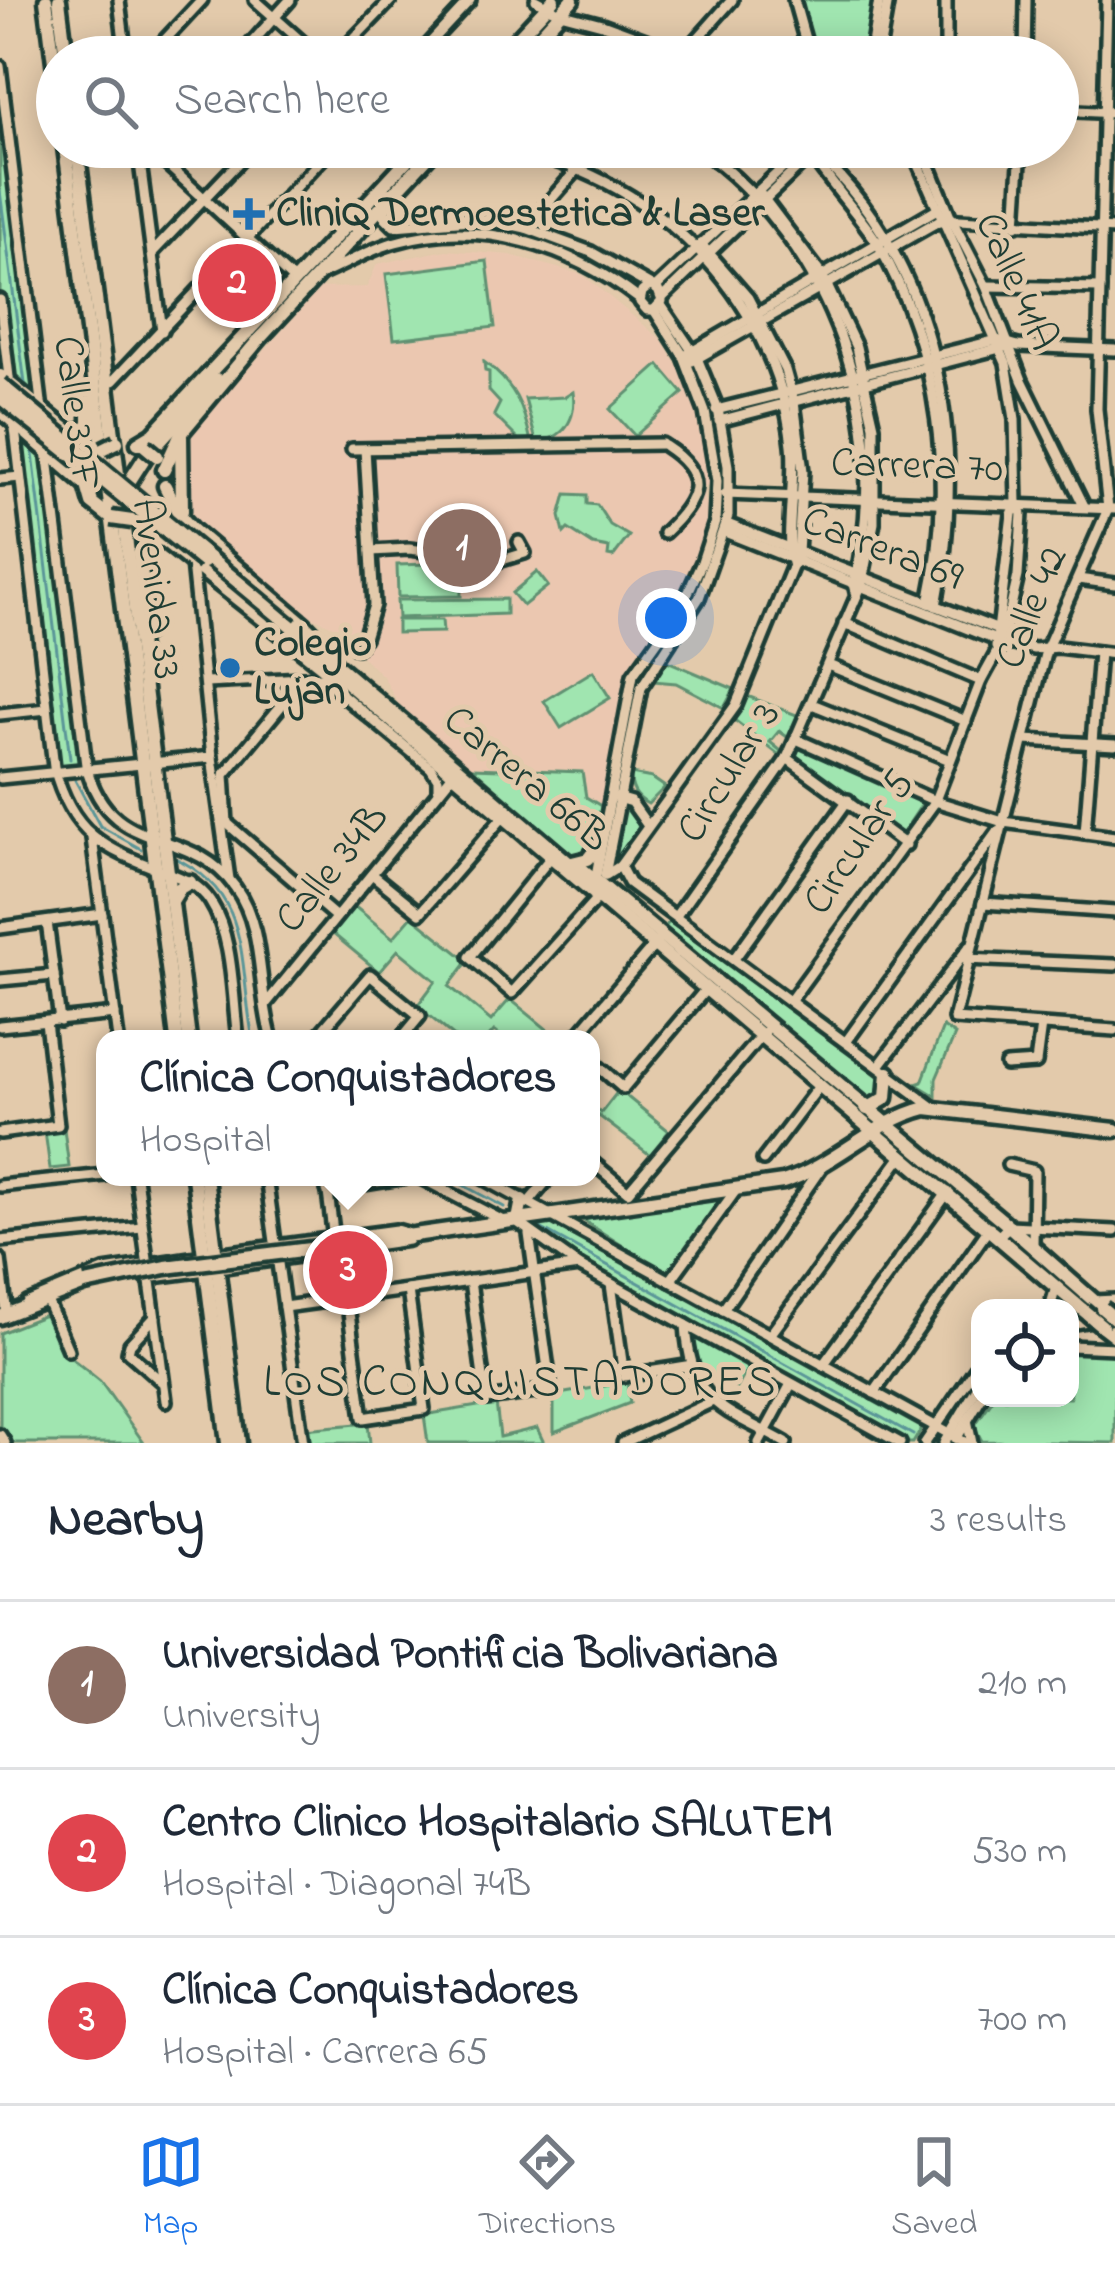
<!DOCTYPE html>
<html lang="en">
<head>
<meta charset="utf-8">
<style>
	body { margin:0; font-family:"Indie Flower",sans-serif; background:#f6f6f7; color:#1f2937 }
	.controls { position:absolute; right:36px; bottom:36px; display:grid; overflow:hidden; border-radius:24px; box-shadow:0 6px 30px #0003 }
	.controls button { width:108px; height:108px; display:grid; place-items:center; padding:0; border:0; border-bottom:3px solid #e0e1e3; background:#fff; color:#1f2937; font:60px sans-serif }
	.you { position:absolute; left:666px; top:618px; width:42px; height:42px; margin:-30px; border:9px solid #fff; border-radius:50%; background:#1a73e8; box-shadow:0 0 0 18px #1a73e833 }
	.badge { display:grid; place-items:center; width:78px; height:78px; border-radius:50%; background:#1a73e8; color:#fff; font-size:39px; font-weight:700 }
	.pin { position:absolute; translate:-50% -50%; border:6px solid #fff; box-shadow:0 3px 12px #0006 }
	.popup { position:absolute; left:96px; top:1030px; width:504px; height:156px; box-sizing:border-box; display:grid; place-content:center; border-radius:24px; background:#fff; filter:drop-shadow(0 3px 9px #0005); font-size:39px; white-space:nowrap; color:#747a83 }
	.popup b { font-size:45px; color:#1f2937 }
	.popup::after { content:''; position:absolute; left:50%; top:100%; margin-left:-24px; border:24px solid transparent; border-top-color:#fff }
	.list { margin:0; padding:0; list-style:none }
	h2 { display:flex; justify-content:space-between; align-items:center; height:156px; margin:0; padding:0 48px; font-size:51px }
	h2 small { font-size:39px; font-weight:400; color:#747a83 }
	.list li { display:grid; grid-template-columns:78px 1fr auto; gap:36px; align-items:center; box-sizing:border-box; height:168px; padding:0 48px; border-top:3px solid #e0e1e3 }
	.list b { display:block; font-size:45px; white-space:nowrap }
	.list p { margin:0; font-size:39px; white-space:nowrap; color:#747a83 }
	.list em { font-size:39px; font-style:normal; color:#747a83 }
	.icon { flex:none; width:66px; height:66px; fill:none; stroke:currentColor; stroke-width:2; stroke-linecap:round; stroke-linejoin:round }
	.map { position:relative; flex:none; width:1115px; height:1443px; overflow:hidden }
	.search { position:absolute; background:#fff; box-shadow:0 6px 30px #0003; left:36px; right:36px; top:36px; height:132px; display:flex; align-items:center; gap:30px; box-sizing:border-box; padding:0 42px; border-radius:66px; color:#747a83; font-size:45px }
	.sheet { height:660px; background:#fff }
	nav { display:flex; justify-content:space-around; align-items:center; box-sizing:border-box; height:168px; border-top:3px solid #e0e1e3; background:#fff; font-size:33px; color:#747a83 }
	nav a { display:grid; justify-items:center; gap:6px }
	nav .on { color:#1a73e8 }
	.map>svg:first-child { display:block }
</style>
</head>
<body>
<div class="map">
<svg width="1115" height="1443" viewBox="0 0 1115 1443">
	<rect width="100%" height="100%" fill="#e3caab"/>
	<filter id="ink" filterUnits="userSpaceOnUse"><feTurbulence type="fractalNoise" baseFrequency=".00833" numOctaves="2"/><feDisplacementMap in="SourceGraphic" scale="24" xChannelSelector="R" yChannelSelector="G"/><feConvolveMatrix kernelMatrix="1 2 1 2 8 2 1 2 1" color-interpolation-filters="sRGB"/></filter>
	<g filter="url(#ink)">
		<g fill="#ebc7b0">
			<path d="M446,250L510,255L583,275L662,340L688,383L700,422L709,485L704,486V502L709,503L705,534L677,605L626,672L596,840L593,849L575,857L398,704L383,676L359,654L361,645L344,631L297,610L190,521L186,511L184,448L187,438L320,288L367,287L377,264Z"/>
			<path d="M373,1251L377,1282L322,1289L318,1259Z"/>
		</g>
		<g fill="#a0e5b0" stroke="#609172" stroke-width="3">
			<path d="M800,0H872L864,57H816Z"/>
			<path d="M0,66L40,397L9,369L0,300Z"/>
			<path d="M487,261L495,327L394,339L386,274Z"/>
			<path d="M484,362C514,383 524,407 531,442L522,443L494,415L500,403L489,391V372L485,371Z"/>
			<path d="M659,365L683,393L635,436L610,409Z"/>
			<path d="M573,392C577,419 564,440 536,441L525,399L565,397Z"/>
			<path d="M15,433L47,455L86,768L55,771Z"/>
			<path d="M566,494L587,495V504L597,505L610,525L629,536L613,557L608,556L609,548L593,545L568,529L564,533L560,516Z"/>
			<path d="M460,563L461,596L398,597L397,565Z"/>
			<path d="M537,572L548,586L523,606L512,593Z"/>
			<path d="M506,599V614L398,618L397,600Z"/>
			<path d="M397,620H442L443,632L397,633Z"/>
			<path d="M665,660L734,689L724,708L676,683L653,681Z"/>
			<path d="M593,671L610,698L561,728L544,701Z"/>
			<path d="M747,696L802,717L790,739L779,731L770,742L781,751L779,755L733,719Z"/>
			<path d="M798,742L924,801L900,837L792,758Z"/>
			<path d="M472,768L582,772L586,797L601,806L593,849L583,858L575,857Z"/>
			<path d="M631,774L652,778L665,787L648,804C636,798 630,788 631,774Z"/>
			<path d="M626,801L643,825L613,865L614,859Z"/>
			<path d="M354,906L393,938L412,916L468,961L449,986L491,1021L510,999L559,1039H505L494,1031L487,1039H457L417,1006L436,981L398,950L379,972L332,933Z"/>
			<path d="M669,922L876,1071L883,1078V1094L872,1101L661,932Z"/>
			<path d="M943,1027L955,1035L936,1079V1096L916,1084L922,1082Z"/>
			<path d="M619,1090L669,1131L650,1155L599,1116L591,1124V1106L601,1113Z"/>
			<path d="M64,1129L69,1167L50,1169L45,1131Z"/>
			<path d="M721,1197L668,1275L578,1217Z"/>
			<path d="M548,1217L666,1287L922,1428L913,1443H905C780,1376 651,1311 532,1232L534,1221Z"/>
			<path d="M50,1313L70,1357L100,1381L144,1443H0V1333Z"/>
			<path d="M691,1332L750,1365L737,1388L713,1376L701,1381Z"/>
			<path d="M1093,1352L1115,1354V1443L982,1441L974,1426L994,1398H1070V1354Z"/>
			<path d="M627,1382L630,1403L554,1432V1395Z"/>
			<path d="M496,1403L500,1437L537,1428L544,1443H428L424,1415Z"/>
			<path d="M368,1423L370,1443H305L304,1429Z"/>
		</g>
		<g fill="none" stroke-linecap="round" stroke-linejoin="round">
			<g stroke="#5a9698" stroke-width="3">
				<path d="M0,191L25,384"/>
				<path d="M32,446L70,759"/>
				<path d="M75,780L100,826L141,849"/>
				<path d="M173,857C254,894 238,965 253,1039"/>
				<path d="M448,1177L504,1207"/>
				<path d="M535,1225L913,1435"/>
			</g>
			<g stroke="#1f3d34" stroke-width="18">
				<g id="minor">
					<path d="M119,0L126,57"/>
					<path d="M255,0L319,57"/>
					<path d="M536,0L560,13L602,24L692,57"/>
					<path d="M794,0L810,57"/>
					<path d="M1107,0L1097,409L1108,509L1046,650L954,1019L1115,1030"/>
					<path d="M684,54L732,0"/>
					<path d="M149,57L202,0"/>
					<path d="M239,57L290,0"/>
					<path d="M336,57L391,0"/>
					<path d="M417,57L470,0"/>
					<path d="M870,57L879,0"/>
					<path d="M878,57L888,0"/>
					<path d="M946,57V0"/>
					<path d="M1025,57L1026,0"/>
					<path d="M0,66L42,410"/>
					<path d="M1058,110L1115,113"/>
					<path d="M138,147L162,331"/>
					<path d="M148,147L294,281"/>
					<path d="M500,147C649,172 775,292 792,445C796,479 785,538 792,563"/>
					<path d="M697,147C832,241 896,424 854,584L856,592"/>
					<path d="M808,147C811,162 866,222 878,244C940,351 955,484 929,603"/>
					<path d="M810,147C940,263 968,442 936,606"/>
					<path d="M911,147L1006,363L1015,419L1017,503L1012,514L996,647"/>
					<path d="M922,147L951,218L986,286L1022,380L1084,506"/>
					<path d="M815,151L835,153L866,147"/>
					<path d="M388,201L384,216L394,226L483,219L526,228L591,252L658,290L662,301L654,310H647L640,302L642,292L648,287"/>
					<path d="M1016,225L1021,147"/>
					<path d="M526,228L597,147"/>
					<path d="M152,253L253,147"/>
					<path d="M320,275C346,264 370,249 396,242C482,217 571,247 639,299"/>
					<path d="M986,286L1100,288"/>
					<path d="M655,288L805,147"/>
					<path d="M662,298L814,152"/>
					<path d="M0,300L10,386"/>
					<path d="M688,354L937,209"/>
					<path d="M692,361L942,219L1115,229"/>
					<path d="M113,381L333,147"/>
					<path d="M716,410L997,340L1018,346L1115,350"/>
					<path d="M14,420L54,767C71,833 103,849 163,871C182,878 199,884 210,901C234,938 232,996 238,1039"/>
					<path d="M719,421L1004,347"/>
					<path d="M352,449L662,444"/>
					<path d="M47,450L86,765C109,859 188,822 235,887C266,929 257,991 272,1039"/>
					<path d="M0,479L20,477"/>
					<path d="M725,494L1115,509"/>
					<path d="M727,524L1001,631"/>
					<path d="M725,532L996,640L1034,649L1058,647L1115,654"/>
					<path d="M664,533C699,500 711,476 665,446"/>
					<path d="M371,551L409,549L502,560L525,553L519,542"/>
					<path d="M192,563L212,757L229,879"/>
					<path d="M1078,579L1115,584"/>
					<path d="M844,623L981,681"/>
					<path d="M364,638L374,605L365,449"/>
					<path d="M357,648L360,644"/>
					<path d="M828,665L966,721"/>
					<path d="M206,683L321,677L431,768L438,779V792"/>
					<path d="M812,704L950,760"/>
					<path d="M0,714L47,709"/>
					<path d="M796,739L935,801L1003,822L1115,837"/>
					<path d="M1024,740L1115,745"/>
					<path d="M787,758L906,845"/>
					<path d="M0,778L212,757"/>
					<path d="M614,797L631,802L648,826"/>
					<path d="M222,819L336,917"/>
					<path d="M227,823L224,775L304,678"/>
					<path d="M1085,833L1099,652"/>
					<path d="M92,838L118,1039"/>
					<path d="M550,858L470,957L512,993L597,898"/>
					<path d="M620,866L629,883L933,1107"/>
					<path d="M372,874L420,913L503,817"/>
					<path d="M605,875L641,688L699,598L728,516V466L718,409L697,358L661,305"/>
					<path d="M606,875L620,866L736,705L798,553L803,471L794,402L785,370L748,298L701,244"/>
					<path d="M595,881L633,675L681,608L702,562L715,522L717,481L705,412L684,357L654,310"/>
					<path d="M983,903L1115,912"/>
					<path d="M676,916L787,758L861,586L874,523V426L856,347L823,277L758,191"/>
					<path d="M47,922L60,1021"/>
					<path d="M0,928L102,914"/>
					<path d="M734,959L848,800"/>
					<path d="M965,959L1115,965"/>
					<path d="M0,980L54,975"/>
					<path d="M790,1001L934,803L981,681L1003,641L1018,576L1022,514L1017,503"/>
					<path d="M265,1005L453,774"/>
					<path d="M0,1026L115,1014"/>
					<path d="M315,1039L370,975L420,1016L401,1039"/>
					<path d="M574,1039L657,942"/>
					<path d="M846,1042L997,832"/>
					<path d="M591,1060L623,1088L706,989"/>
					<path d="M1006,1065L1036,1063L1041,1025"/>
					<path d="M879,1066L970,946"/>
					<path d="M0,1133L58,1125L46,1022"/>
					<path d="M763,1160L820,1085"/>
					<path d="M591,1161L628,1192L764,1032"/>
					<path d="M1008,1165L1034,1171L1033,1246"/>
					<path d="M136,1177L166,1401"/>
					<path d="M266,1177L303,1443"/>
					<path d="M326,1177L334,1239"/>
					<path d="M419,1177L505,1222"/>
					<path d="M481,1177L966,1443"/>
					<path d="M0,1186L105,1175"/>
					<path d="M327,1190L407,1177"/>
					<path d="M528,1203L550,1177"/>
					<path d="M516,1221L579,1266L900,1443"/>
					<path d="M999,1236L1009,1226L1115,1231"/>
					<path d="M0,1241L142,1227"/>
					<path d="M216,1254L396,1230L407,1233"/>
					<path d="M0,1259L7,1315"/>
					<path d="M218,1268L408,1240"/>
					<path d="M146,1278L206,1270"/>
					<path d="M470,1281L486,1399L551,1390L529,1234"/>
					<path d="M670,1281L736,1190"/>
					<path d="M611,1284L624,1376L692,1365"/>
					<path d="M347,1298L363,1418L424,1409L408,1290"/>
					<path d="M1094,1301L1115,1300"/>
					<path d="M27,1303L104,1271L204,1256"/>
					<path d="M48,1303L68,1350"/>
					<path d="M284,1307L579,1266"/>
					<path d="M1050,1308L1056,1287"/>
					<path d="M723,1310L821,1168"/>
					<path d="M155,1317L130,1344L128,1352L162,1382"/>
					<path d="M1070,1324L1115,1316"/>
					<path d="M686,1325C691,1407 724,1408 786,1443"/>
					<path d="M770,1335L903,1155"/>
					<path d="M1070,1346L1115,1348"/>
					<path d="M823,1365L948,1192"/>
					<path d="M874,1393L990,1227"/>
					<path d="M967,1420L972,1443"/>
					<path d="M0,1435L5,1443"/>
					<path d="M956,1439L981,1398"/>
					<path d="M623,1443L711,1402"/>
					<path d="M759,1443L791,1384"/>
					<path d="M925,1443L980,1362"/>
					<path d="M944,1443L980,1383"/>
				</g>
			</g>
			<g stroke="#1f3d34" stroke-width="21">
				<g id="major">
					<path d="M46,0L57,86"/>
					<path d="M59,0L66,57"/>
					<path d="M500,57L553,0"/>
					<path d="M520,57L572,0"/>
					<path d="M65,147L177,1039"/>
					<path d="M77,147L189,1039"/>
					<path d="M0,376L81,441L102,449"/>
					<path d="M0,410L86,485"/>
					<path d="M73,434L89,426V401"/>
					<path d="M181,436L182,511"/>
					<path d="M138,443L153,434L419,147"/>
					<path d="M164,470L181,433L261,337L437,147"/>
					<path d="M86,482L92,503L111,518"/>
					<path d="M165,486L180,516L193,530L304,624L333,654"/>
					<path d="M122,493L145,457L216,379"/>
					<path d="M133,520L147,527L327,670"/>
					<path d="M291,626L570,864L582,869L1009,1226L1102,1308"/>
					<path d="M146,633L140,552L149,541L162,539"/>
					<path d="M325,664L1083,1310"/>
					<path d="M572,863L588,859L599,845"/>
					<path d="M172,901L180,888L190,882"/>
					<path d="M867,1109L886,1098L888,1073"/>
					<path d="M194,1177L228,1443"/>
					<path d="M206,1177L239,1443"/>
					<path d="M518,1220L522,1200"/>
					<path d="M358,1243L783,1182C835,1166 874,1121 926,1108L1115,1130"/>
					<path d="M0,1317L85,1284"/>
					<path d="M1102,1326L1115,1336"/>
				</g>
			</g>
			<use href="#minor" stroke="#e3caab" stroke-width="9"/>
			<use href="#major" stroke="#e3caab" stroke-width="12"/>
			<g stroke="#1f3d34" stroke-width="21" stroke-linecap="butt">
				<g id="major-bridge">
					<path d="M0,384L291,626"/>
					<path d="M0,397L204,562"/>
					<path d="M145,446L157,456"/>
					<path d="M103,449L117,442"/>
					<path d="M111,518L132,521"/>
					<path d="M85,1284L166,1267L358,1243"/>
					<path d="M1102,1308L1115,1319"/>
					<path d="M1083,1310L1102,1326"/>
				</g>
			</g>
			<use href="#major-bridge" stroke="#e3caab" stroke-width="12"/>
		</g>
	</g>
	<g fill="#1f6fb2" stroke="#e3caab" stroke-width="4.5">
		<path d="M243 196h12v12h12v12h-12v12h-12v-12h-12v-12h12z"/>
		<circle cx="230" cy="668" r="12"/>
	</g>
	<g text-anchor="middle" dominant-baseline="central" stroke-width="10" stroke-linejoin="round" paint-order="stroke">
		<g font-size="42" font-weight="bold" fill="#1f3d34" stroke="#e3caab" text-anchor="start">
			<text x="276" y="214">CliniQ Dermoestetica &amp; Laser</text>
			<text x="254" y="644">Colegio<tspan x="254" dy="48">Lujan</tspan></text>
		</g>
		<g font-size="42" fill="#1f3d34" stroke="#e3caab">
			<text transform="translate(1015 282) rotate(66)">Calle 41A</text>
			<text transform="translate(75 413) rotate(83)">Calle 32F</text>
			<text transform="translate(917 467) rotate(2)">Carrera 70</text>
			<text transform="translate(882 550) rotate(21)">Carrera 69</text>
			<text transform="translate(155 589) rotate(83)">Avenida 33</text>
			<text transform="translate(1033 608) rotate(-68)">Calle 42</text>
			<text transform="translate(730 773) rotate(-58)">Circular 3</text>
			<text transform="translate(526 780) rotate(40)">Carrera 66B</text>
			<text transform="translate(860 843) rotate(-56)">Circular 5</text>
			<text transform="translate(333 869) rotate(-51)">Calle 34B</text>
		</g>
		<g font-size="45" letter-spacing="3" fill="#1f3d34" stroke="#e3caab">
			<text x="521" y="1384">LOS CONQUISTADORES</text>
		</g>
	</g>
</svg>
<div class="controls">
<button><svg class="icon" aria-label="locate" viewBox="0 0 24 24"><circle cx="12" cy="12" r="6"/><path d="M12 2v4M12 18v4M2 12h4M18 12h4"/></svg></button>
</div>
<div class="you"></div>
<div class="pin badge" style="left:462px;top:548px;background:#8d6e63">1</div>
<div class="pin badge" style="left:237px;top:283px;background:#e0444e">2</div>
<div class="pin badge" style="left:348px;top:1270px;background:#e0444e">3</div>
<div class="popup"><b>Clínica Conquistadores</b>Hospital</div>
<div class="search"><svg class="icon" aria-label="search" viewBox="0 0 24 24"><circle cx="10" cy="10" r="6"/><path d="M15 15l6 6"/></svg>Search here</div>
</div>
<section class="sheet">
<h2>Nearby<small>3 results</small></h2>
<ul class="list">
<li><span class="badge" style="background:#8d6e63">1</span><div><b>Universidad Pontificia Bolivariana</b><p>University</p></div><em>210 m</em></li>
<li><span class="badge" style="background:#e0444e">2</span><div><b>Centro Clinico Hospitalario SALUTEM</b><p>Hospital · Diagonal 74B</p></div><em>530 m</em></li>
<li><span class="badge" style="background:#e0444e">3</span><div><b>Clínica Conquistadores</b><p>Hospital · Carrera 65</p></div><em>700 m</em></li>
</ul>
</section>
<nav>
<a class="on"><svg class="icon" aria-label="map" viewBox="0 0 24 24"><path d="M3 6l6-2 6 2 6-2v14l-6 2-6-2-6 2zM9 4v14M15 6v14"/></svg>Map</a>
<a><svg class="icon" aria-label="directions" viewBox="0 0 24 24"><path d="M12 3l9 9-9 9-9-9zM9 14v-3h6M13 9l2 2-2 2"/></svg>Directions</a>
<a><svg class="icon" aria-label="saved" viewBox="0 0 24 24"><path d="M7 4h10v16l-5-4-5 4z"/></svg>Saved</a>
</nav>
</body>
</html>
